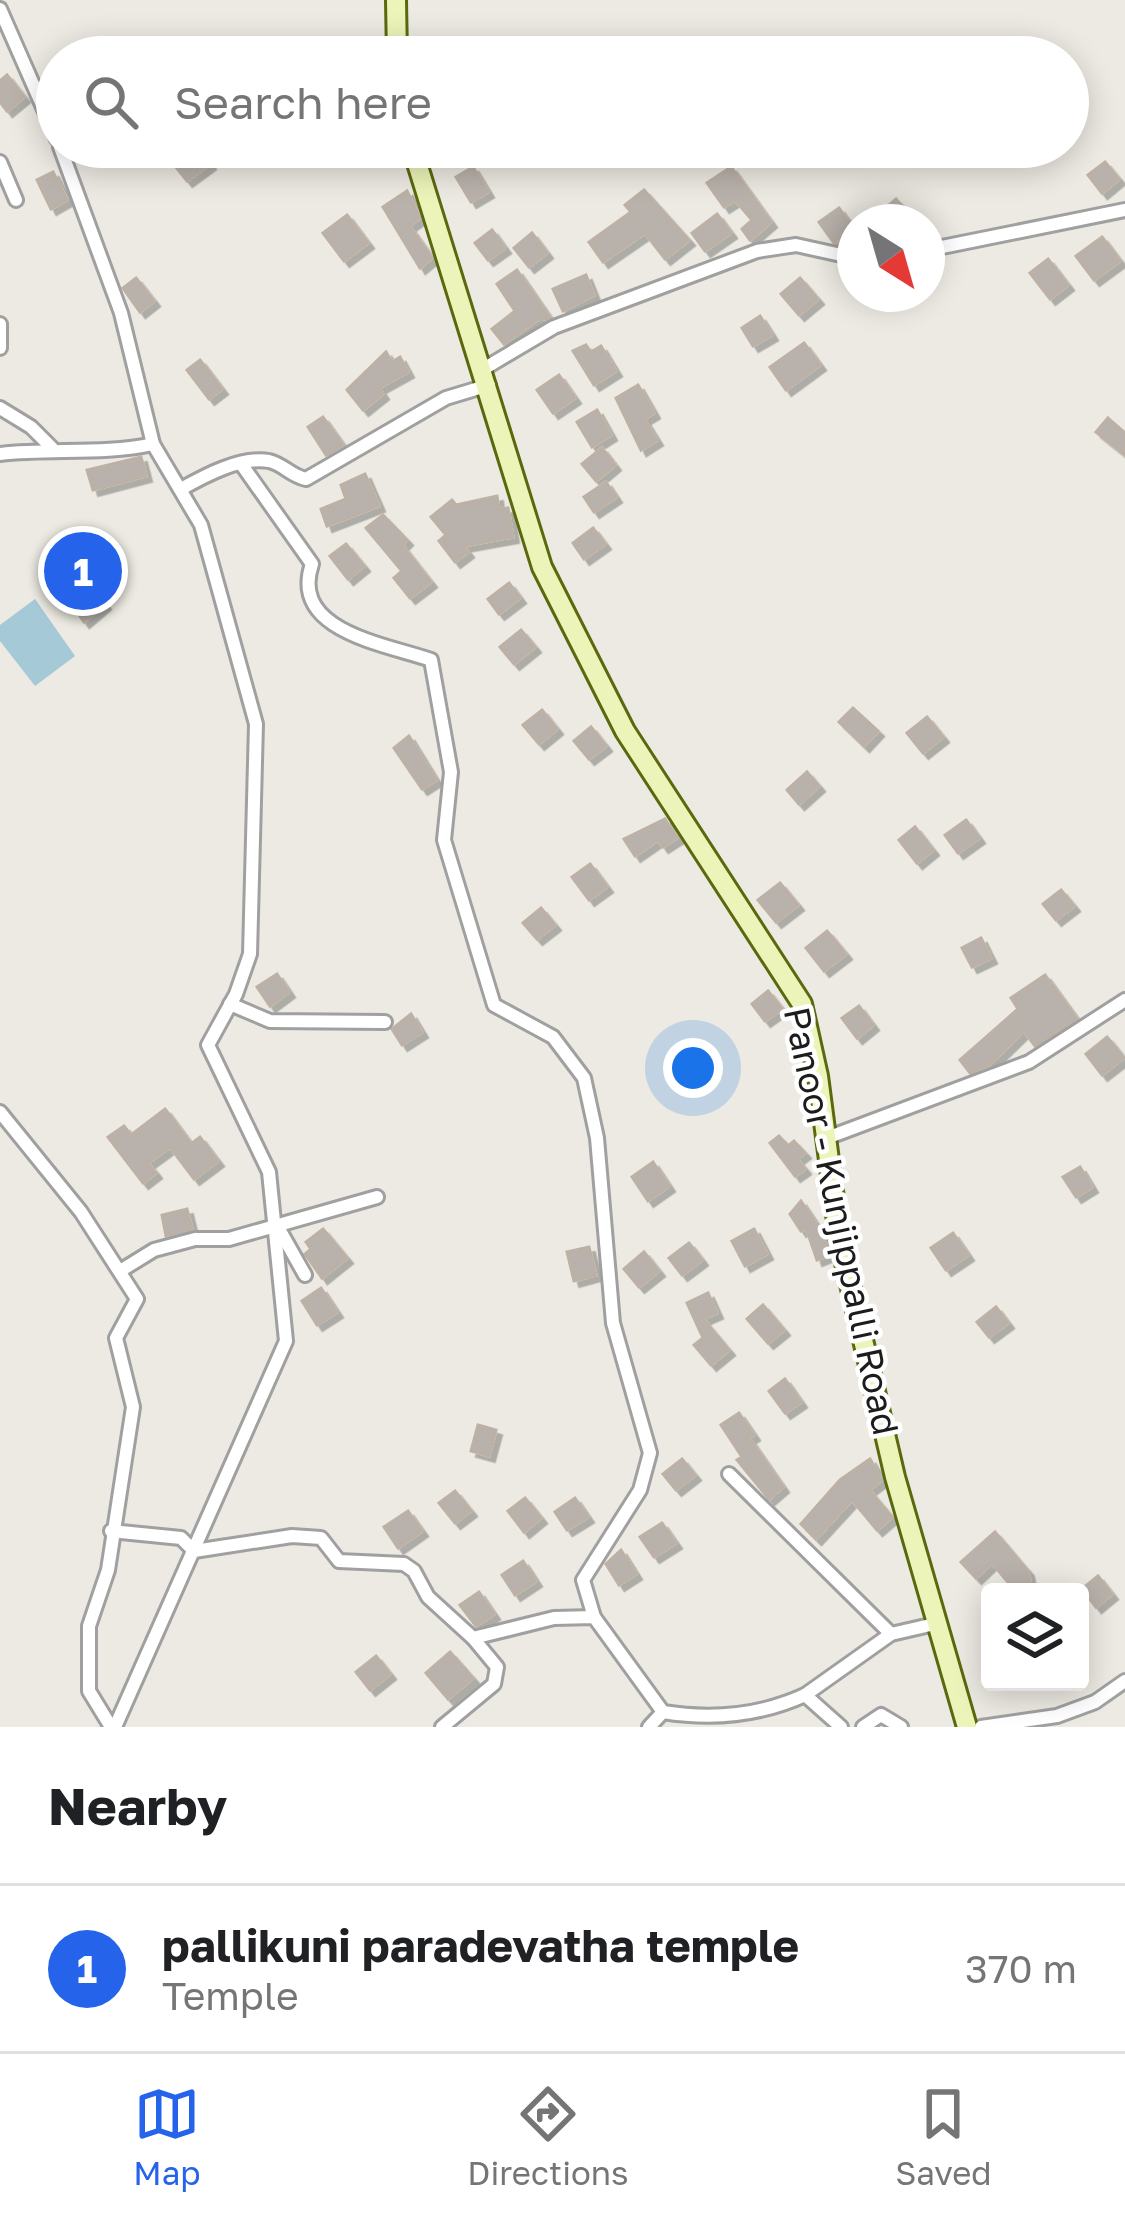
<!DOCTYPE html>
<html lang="en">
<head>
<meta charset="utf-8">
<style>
	body { margin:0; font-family:"Golos Text",sans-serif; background:#f6f6f6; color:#202124 }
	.controls { position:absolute; right:36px; bottom:36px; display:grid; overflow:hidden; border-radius:12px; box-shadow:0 6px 30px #0003 }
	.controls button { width:108px; height:108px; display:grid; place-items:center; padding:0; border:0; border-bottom:3px solid #e0e0e0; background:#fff; color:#202124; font:60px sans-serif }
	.compass { position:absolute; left:837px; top:204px; width:108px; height:108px; border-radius:50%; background:#fff; box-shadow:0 6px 30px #0003; rotate:143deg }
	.you { position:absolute; left:693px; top:1068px; width:42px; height:42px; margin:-30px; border:9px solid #fff; border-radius:50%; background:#1a73e8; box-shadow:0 0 0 18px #1a73e833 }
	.badge { display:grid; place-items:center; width:78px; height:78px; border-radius:50%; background:#2563eb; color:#fff; font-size:39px; font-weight:700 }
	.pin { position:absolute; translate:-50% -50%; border:6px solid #fff; box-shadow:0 3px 12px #0006 }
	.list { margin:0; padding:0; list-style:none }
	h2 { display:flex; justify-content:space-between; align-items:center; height:156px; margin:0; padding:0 48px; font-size:51px }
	h2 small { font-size:39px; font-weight:400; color:#757577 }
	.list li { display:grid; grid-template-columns:78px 1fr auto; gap:36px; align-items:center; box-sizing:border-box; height:168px; padding:0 48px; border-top:3px solid #e0e0e0 }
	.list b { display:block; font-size:45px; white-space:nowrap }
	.list p { margin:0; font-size:39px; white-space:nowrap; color:#757577 }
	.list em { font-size:39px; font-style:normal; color:#757577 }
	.icon { flex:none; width:66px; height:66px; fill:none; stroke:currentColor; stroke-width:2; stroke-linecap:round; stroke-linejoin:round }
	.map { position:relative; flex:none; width:1125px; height:1727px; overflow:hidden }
	.search { position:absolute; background:#fff; box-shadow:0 6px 30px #0003; left:36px; right:36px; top:36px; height:132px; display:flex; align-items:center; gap:30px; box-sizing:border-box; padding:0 42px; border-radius:66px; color:#757577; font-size:45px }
	.sheet { height:324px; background:#fff }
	nav { display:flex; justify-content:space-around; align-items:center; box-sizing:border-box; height:168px; border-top:3px solid #e0e0e0; background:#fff; font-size:33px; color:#757577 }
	nav a { display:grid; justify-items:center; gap:6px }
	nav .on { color:#2563eb }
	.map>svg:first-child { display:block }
</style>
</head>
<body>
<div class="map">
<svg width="1125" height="1727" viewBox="0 0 1125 1727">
	<defs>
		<filter id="shadow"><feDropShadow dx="5.5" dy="5.5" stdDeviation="0" flood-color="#0004"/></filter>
	</defs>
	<rect width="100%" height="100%" fill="#eceae2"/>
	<path fill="#a6c9d7" d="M35,599L75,656L35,686L0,641V625Z"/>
	<g fill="#b9b2ac" stroke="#bdb1a6" stroke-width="3" filter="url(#shadow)">
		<path d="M7,75L24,97L7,111L0,102V81Z"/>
		<path d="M160,147H186L193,157L200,152L210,164L187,181Z"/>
		<path d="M1105,162L1119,179L1102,193L1088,175Z"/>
		<path d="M473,167L488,192L471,202L456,177Z"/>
		<path d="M731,167L771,222L750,240L742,229L752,220L735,200L724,207L707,183Z"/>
		<path d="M53,172L67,200L51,209L37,180Z"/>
		<path d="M644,190L689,240L665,259L645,233L603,262L589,242L631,212L625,205Z"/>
		<path d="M407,191L420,218L409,226L432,258L420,268L383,207Z"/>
		<path d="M896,199L916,222H869Z"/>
		<path d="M839,208L854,229L834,243L819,222Z"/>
		<path d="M717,214L731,233L705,251L692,233Z"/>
		<path d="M347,215L368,243L344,261L323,233Z"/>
		<path d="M492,230L505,248L488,260L475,243Z"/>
		<path d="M532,233L547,253L529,267L514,248Z"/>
		<path d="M1102,237L1120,261L1094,280L1076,256Z"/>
		<path d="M1048,259L1068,285L1050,299L1030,273Z"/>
		<path d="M517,270L550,318L537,320L504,344L492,329L515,311L497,284Z"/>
		<path d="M586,275L594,295L563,311L553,289Z"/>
		<path d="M136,278L154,301L140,312L123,288Z"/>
		<path d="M800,278L818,299L799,315L781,294Z"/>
		<path d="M760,316L772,335L753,346L742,328Z"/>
		<path d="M804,343L820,365L786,390L770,367Z"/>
		<path d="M586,345L591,352L601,346L616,371L594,385L573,351Z"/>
		<path d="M386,352L392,362L400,357L408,372L379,388L383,394L363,410L347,390Z"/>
		<path d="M200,360L222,389L209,399L187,370Z"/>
		<path d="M559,375L575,398L553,413L537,390Z"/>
		<path d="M638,385L654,413L644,419L657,440L641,450L616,398Z"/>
		<path d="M597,410L611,435L592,447L577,422Z"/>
		<path d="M323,417L343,445L326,455L308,427Z"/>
		<path d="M1108,418L1125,433V455L1096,432Z"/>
		<path d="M602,448L615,465L596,481L582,464Z"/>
		<path d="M141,457L146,476L93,490L87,470Z"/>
		<path d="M365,474L379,506L327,526L321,509L346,499L341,485Z"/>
		<path d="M606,482L616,497L594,512L584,497Z"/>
		<path d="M497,496L499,509L508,508L513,537L463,546L468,552L455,562L439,541L446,535L431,517L452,500L456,505Z"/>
		<path d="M383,515L407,540L402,545L431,582L410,598L394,578L402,571L366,528Z"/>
		<path d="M593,528L605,544L584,559L573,543Z"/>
		<path d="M80,539L87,548L96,541L105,553L96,560L103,570L86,583L105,604L84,622L45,565Z"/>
		<path d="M346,544L364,566L348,579L330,556Z"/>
		<path d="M509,583L520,598L499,614L488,599Z"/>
		<path d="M521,630L535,647L514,664L500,647Z"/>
		<path d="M853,708L878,731L864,746L839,722Z"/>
		<path d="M542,710L557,729L539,744L523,725Z"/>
		<path d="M927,717L943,737L923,753L907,733Z"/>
		<path d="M591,727L606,746L589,759L574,741Z"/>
		<path d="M409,736L436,780L422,789L394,748Z"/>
		<path d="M807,772L819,786L799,804L787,790Z"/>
		<path d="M665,819L677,838L663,847L658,840L635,856L624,839Z"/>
		<path d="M966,820L979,838L958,853L945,835Z"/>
		<path d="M915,827L933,850L917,863L899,840Z"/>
		<path d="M590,864L607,887L589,900L572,877Z"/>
		<path d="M780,883L798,905L776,922L758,900Z"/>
		<path d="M1061,890L1074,906L1056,920L1043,904Z"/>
		<path d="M541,908L555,925L537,939L523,923Z"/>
		<path d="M827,931L846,954L824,971L806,948Z"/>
		<path d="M981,938L991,958L972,967L962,948Z"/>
		<path d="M277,974L289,992L270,1006L257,987Z"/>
		<path d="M1045,975L1077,1019L1035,1046L1024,1031L989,1065L970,1073L960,1060L1018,1009L1011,998Z"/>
		<path d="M768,991L782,1009L765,1021L752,1004Z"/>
		<path d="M859,1006L873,1025L857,1038L842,1018Z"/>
		<path d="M411,1014L422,1032L402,1045L392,1029Z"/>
		<path d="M1107,1037L1124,1058L1102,1075L1086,1054Z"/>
		<path d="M165,1109L191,1144L200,1137L218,1161L194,1179L170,1147L148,1163L156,1173L143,1183L108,1137L124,1126L131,1135Z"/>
		<path d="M779,1136L788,1146L794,1141L805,1153L797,1159L805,1169L795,1176L770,1143Z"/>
		<path d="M653,1162L669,1186L648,1201L632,1177Z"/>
		<path d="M1080,1167L1092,1187L1076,1197L1063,1177Z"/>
		<path d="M801,1201L825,1237L829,1255L817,1260L806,1228L801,1231L790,1214Z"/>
		<path d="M187,1209L192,1229L166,1236L162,1215Z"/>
		<path d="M323,1229L347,1258L322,1278L305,1254L311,1249L306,1242Z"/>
		<path d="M754,1229L767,1254L745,1266L732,1241Z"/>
		<path d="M953,1233L968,1255L946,1270L931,1248Z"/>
		<path d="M689,1243L702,1260L682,1275L669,1258Z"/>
		<path d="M589,1247L596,1275L574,1281L567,1252Z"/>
		<path d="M644,1252L659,1271L639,1287L624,1269Z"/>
		<path d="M321,1288L337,1312L317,1325L302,1301Z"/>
		<path d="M708,1293L717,1313L703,1319L729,1350L711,1365L694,1345L703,1338L687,1303Z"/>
		<path d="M763,1305L784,1330L768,1343L747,1319Z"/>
		<path d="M996,1307L1008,1323L989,1337L977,1322Z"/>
		<path d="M785,1379L801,1402L785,1413L769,1391Z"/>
		<path d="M739,1413L754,1435L749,1438L783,1487L769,1499L737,1460L742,1457L721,1425Z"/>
		<path d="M478,1425L496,1430L489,1456L471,1451Z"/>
		<path d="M682,1459L695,1475L676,1490L663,1474Z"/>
		<path d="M870,1459L882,1480L869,1490L892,1517L877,1530L852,1500L816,1539L801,1524L840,1480Z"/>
		<path d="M455,1491L471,1511L455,1523L439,1503Z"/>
		<path d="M525,1498L541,1518L524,1532L508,1511Z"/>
		<path d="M575,1498L588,1517L567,1530L555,1512Z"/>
		<path d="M408,1511L422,1531L398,1548L384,1527Z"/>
		<path d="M662,1523L676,1543L654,1557L640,1537Z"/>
		<path d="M995,1532L1028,1571L1030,1581L1016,1592L992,1563L976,1578L961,1562Z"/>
		<path d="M621,1550L636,1574L619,1585L606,1564Z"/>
		<path d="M523,1561L536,1581L515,1595L502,1575Z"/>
		<path d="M1098,1576L1112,1594L1096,1607L1082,1589Z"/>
		<path d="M479,1592L494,1614L476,1626L460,1605Z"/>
		<path d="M450,1652L473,1678L448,1699L426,1673Z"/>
		<path d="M376,1656L390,1674L370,1690L356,1672Z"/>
	</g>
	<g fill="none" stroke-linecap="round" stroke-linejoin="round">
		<g stroke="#a0a0a0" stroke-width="18">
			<g id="street">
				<path d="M0,9L57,139"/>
				<path d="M60,147L121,313L153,444L201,525L256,724L250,954L236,994L208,1045L269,1172L286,1341L115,1727"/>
				<path d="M0,162L16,200"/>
				<path d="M927,250L1125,210"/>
				<path d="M0,324V348"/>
				<path d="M485,368L554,327L757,251L796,245L855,258"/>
				<path d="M0,408L31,427L52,448"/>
				<path d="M0,454C51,448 103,455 153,444"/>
				<path d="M242,465L312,564C289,631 385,644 431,660L451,772L444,840L494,1005L553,1037L584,1078L597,1138L613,1323L650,1453L640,1490L583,1580L594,1617"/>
				<path d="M181,489C204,476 241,456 269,461C283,464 291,476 306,479L446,398L489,385"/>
				<path d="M230,1004L270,1021L385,1022"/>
				<path d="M0,1112L81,1212L137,1299L116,1338L133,1407L108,1570L89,1626V1691L111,1727"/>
				<path d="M824,1139L1029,1062L1125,1000"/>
				<path d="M279,1229L305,1275"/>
				<path d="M120,1271L154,1250L195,1239H229L377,1197"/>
				<path d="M729,1474L891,1634"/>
				<path d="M111,1531L181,1538L194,1551L292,1536L321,1538L339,1561L404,1564L414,1571L428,1597L473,1638L554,1618L594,1617L663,1712C713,1720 759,1716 805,1695L841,1727"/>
				<path d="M805,1695L891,1634L939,1623"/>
				<path d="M442,1727L494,1684L497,1667L473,1638"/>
				<path d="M649,1727L663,1712"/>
				<path d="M863,1727L881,1715L901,1727"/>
				<path d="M981,1727L1057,1716L1095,1702L1125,1681"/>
			</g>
		</g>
		<g stroke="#5a690d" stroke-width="24">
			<g id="secondary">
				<path d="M396,0L397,57"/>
				<path d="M412,147L542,567L625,731L802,1004L818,1076L839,1237L895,1477L967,1727"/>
			</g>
		</g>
		<use href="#street" stroke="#fff" stroke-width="12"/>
		<use href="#secondary" stroke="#edf4b9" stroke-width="18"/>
	</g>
	<g text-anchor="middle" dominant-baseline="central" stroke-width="9" stroke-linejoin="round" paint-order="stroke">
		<g font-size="36" fill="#1c1c1c" stroke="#fff">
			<text transform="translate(842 1221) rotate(78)">Panoor - Kunjippalli Road</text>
		</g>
	</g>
</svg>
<div class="controls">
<button><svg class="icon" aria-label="layers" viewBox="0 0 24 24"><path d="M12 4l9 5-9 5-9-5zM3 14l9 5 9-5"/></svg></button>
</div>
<svg class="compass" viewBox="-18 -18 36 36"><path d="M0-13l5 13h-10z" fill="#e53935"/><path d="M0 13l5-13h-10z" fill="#757577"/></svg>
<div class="you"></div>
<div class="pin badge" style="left:83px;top:571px">1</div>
<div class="search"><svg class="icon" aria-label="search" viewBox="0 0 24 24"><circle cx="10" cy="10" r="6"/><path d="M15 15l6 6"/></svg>Search here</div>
</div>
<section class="sheet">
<h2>Nearby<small></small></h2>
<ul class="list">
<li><span class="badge">1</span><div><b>pallikuni paradevatha temple</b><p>Temple</p></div><em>370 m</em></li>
</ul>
</section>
<nav>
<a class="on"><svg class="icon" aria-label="map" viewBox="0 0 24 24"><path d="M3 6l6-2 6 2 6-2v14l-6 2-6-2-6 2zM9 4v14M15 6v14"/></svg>Map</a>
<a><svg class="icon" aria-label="directions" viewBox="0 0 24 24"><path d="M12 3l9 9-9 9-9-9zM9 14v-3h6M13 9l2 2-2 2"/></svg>Directions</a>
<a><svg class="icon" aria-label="saved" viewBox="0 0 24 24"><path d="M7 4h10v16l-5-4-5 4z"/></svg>Saved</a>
</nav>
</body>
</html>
